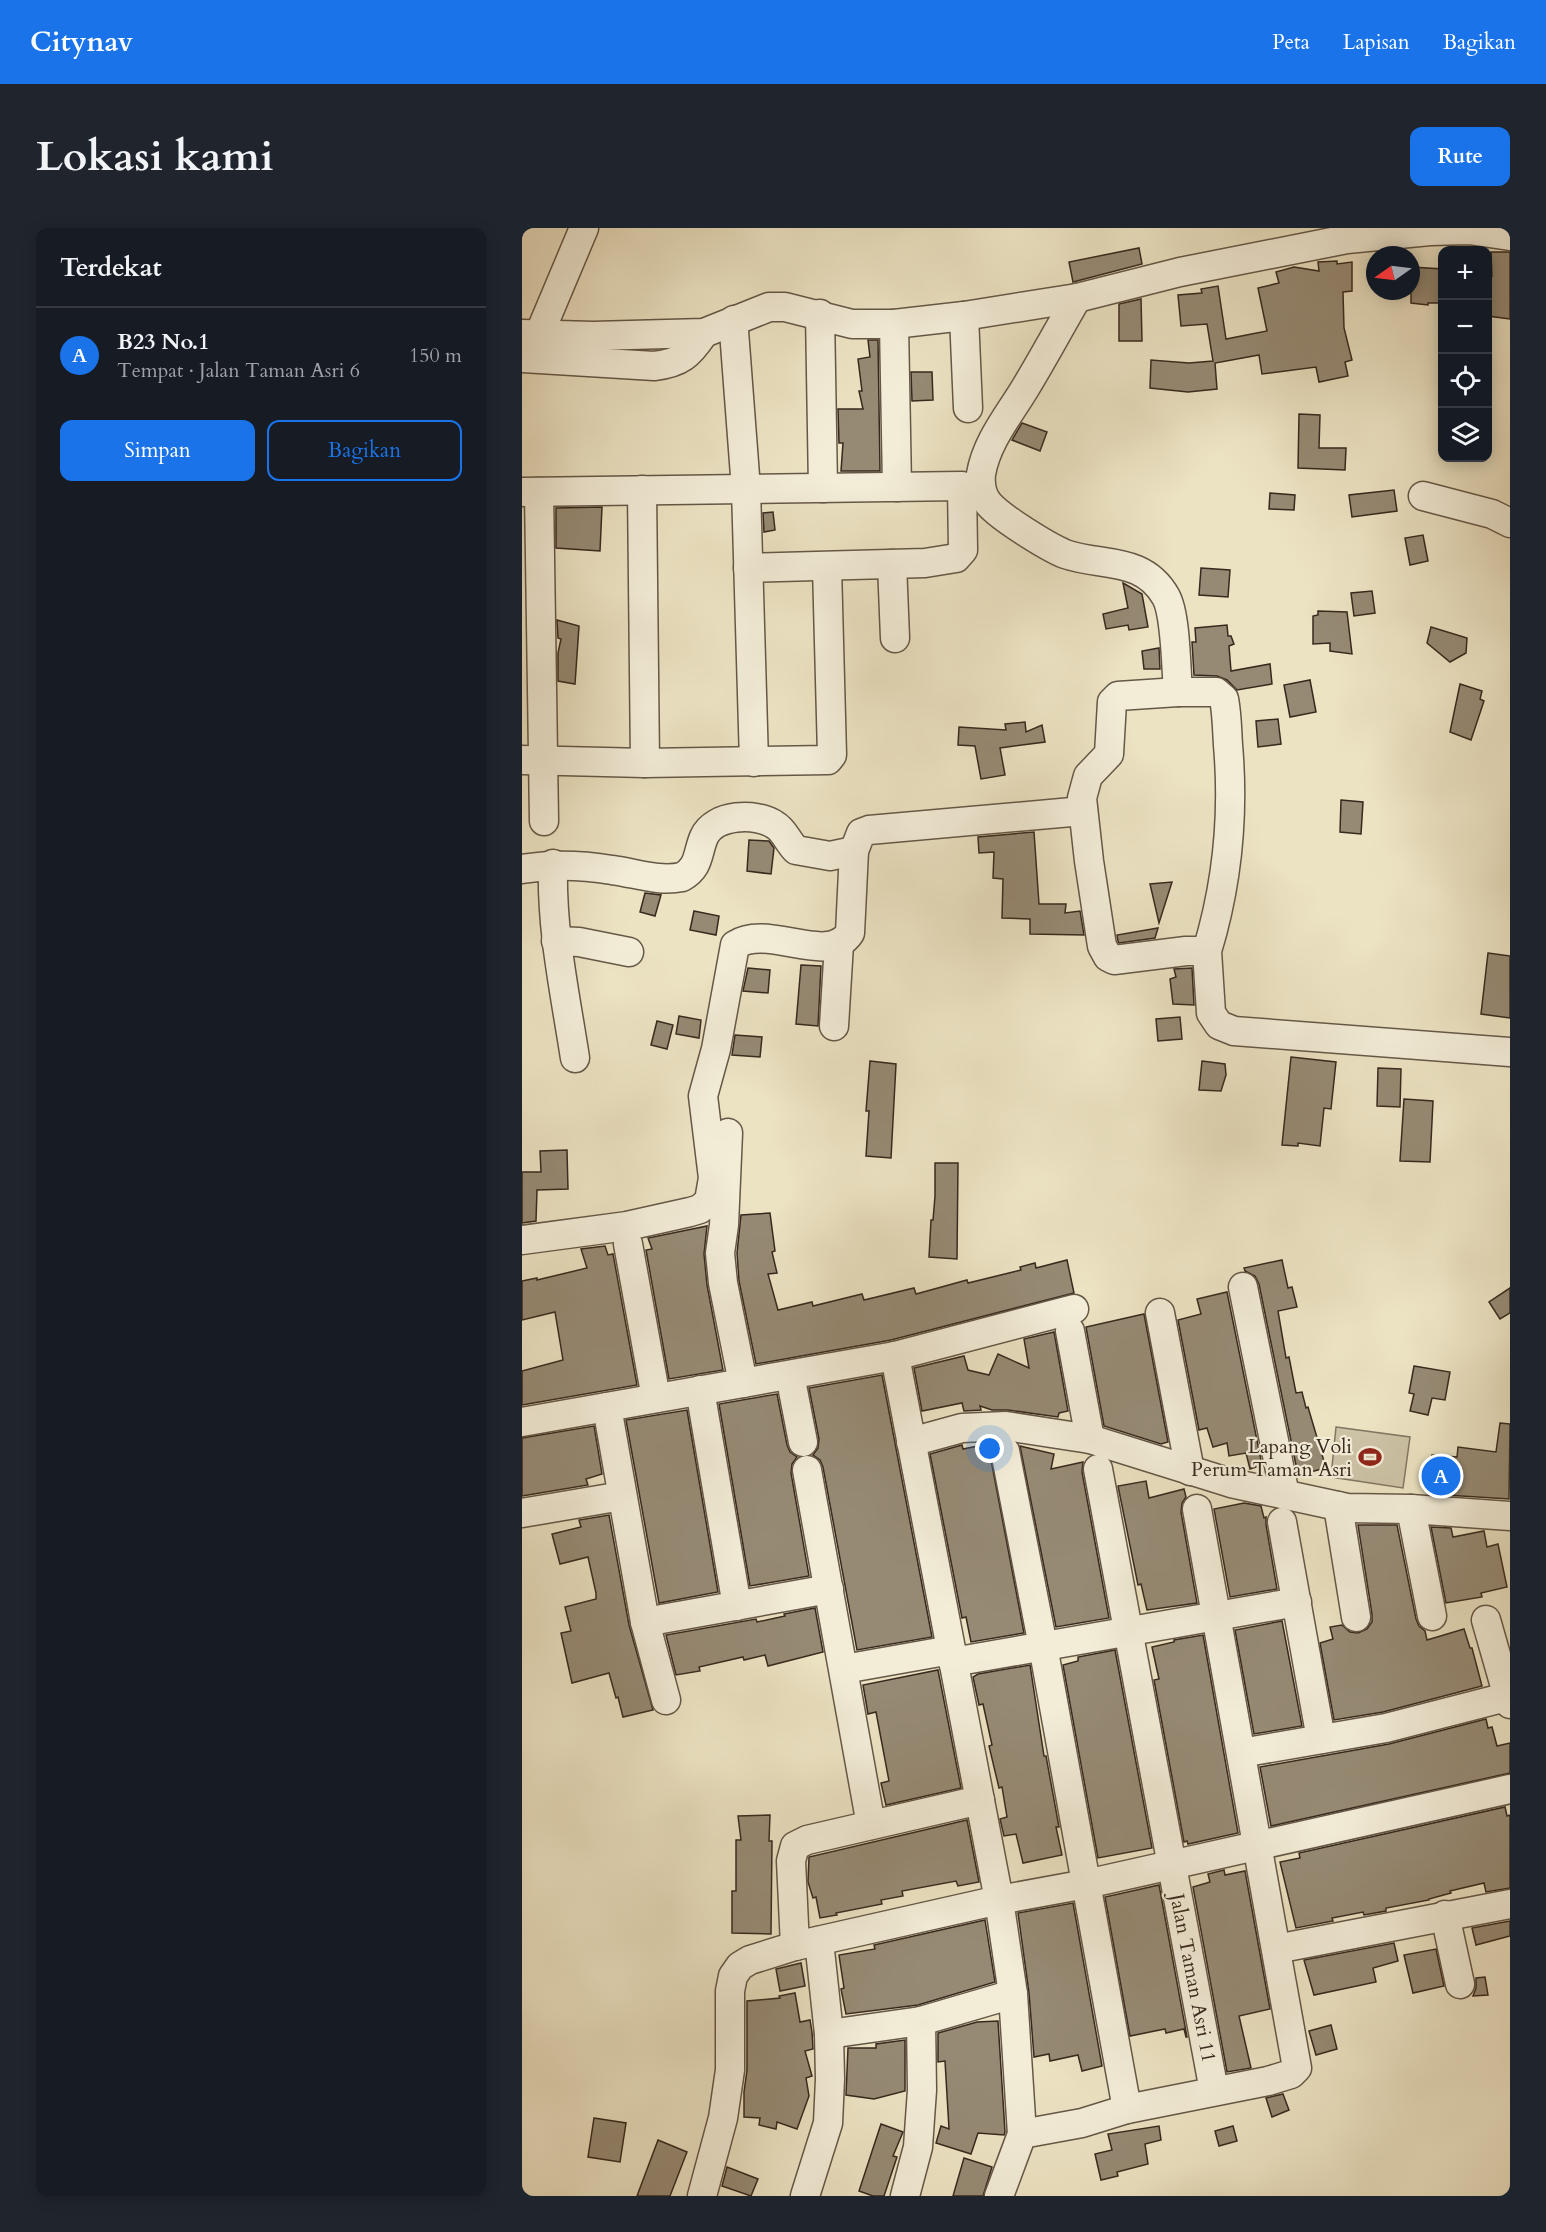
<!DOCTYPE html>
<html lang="id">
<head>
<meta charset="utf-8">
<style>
	body { margin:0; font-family:Cardo,serif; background:#20242c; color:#f1f3f6 }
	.controls { position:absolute; right:18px; top:18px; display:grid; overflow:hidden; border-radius:12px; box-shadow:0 3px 15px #0003 }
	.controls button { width:54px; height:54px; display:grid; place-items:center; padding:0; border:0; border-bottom:2px solid #363941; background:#171b24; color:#f1f3f6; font:30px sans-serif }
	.compass { position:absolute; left:844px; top:18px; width:54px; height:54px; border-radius:50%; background:#171b24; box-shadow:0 3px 15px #0003; rotate:256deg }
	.you { position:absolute; left:468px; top:1221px; width:21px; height:21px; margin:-15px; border:4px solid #fff; border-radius:50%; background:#1a73e8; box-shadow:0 0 0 9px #1a73e833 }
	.badge { display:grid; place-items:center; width:39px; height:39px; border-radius:50%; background:#1a73e8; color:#fff; font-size:20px; font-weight:700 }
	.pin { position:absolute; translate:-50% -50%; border:3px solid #fff; box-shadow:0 2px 6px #0006 }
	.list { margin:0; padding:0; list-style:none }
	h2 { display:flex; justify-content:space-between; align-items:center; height:78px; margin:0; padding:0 24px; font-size:26px }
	h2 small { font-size:20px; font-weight:400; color:#9ea1a6 }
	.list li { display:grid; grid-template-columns:39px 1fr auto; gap:18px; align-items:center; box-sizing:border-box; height:96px; padding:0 24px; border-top:2px solid #363941 }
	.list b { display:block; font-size:22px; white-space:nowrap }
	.list p { margin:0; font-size:20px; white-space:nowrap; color:#9ea1a6 }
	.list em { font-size:20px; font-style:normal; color:#9ea1a6 }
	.actions { display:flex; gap:12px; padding:18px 24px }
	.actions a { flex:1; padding:14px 0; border:2px solid #1a73e8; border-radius:12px; text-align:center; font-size:21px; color:#1a73e8 }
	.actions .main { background:#1a73e8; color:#fff }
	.icon { flex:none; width:33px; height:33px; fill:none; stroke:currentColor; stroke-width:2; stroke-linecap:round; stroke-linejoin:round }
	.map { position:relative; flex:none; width:988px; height:1968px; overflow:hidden; border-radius:12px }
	header { display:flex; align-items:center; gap:36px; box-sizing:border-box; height:84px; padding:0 30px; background:#1a73e8; color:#fff }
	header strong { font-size:28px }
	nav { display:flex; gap:33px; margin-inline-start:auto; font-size:21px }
	.intro { display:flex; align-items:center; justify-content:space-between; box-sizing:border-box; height:144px; padding:0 36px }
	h1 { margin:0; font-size:42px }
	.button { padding:15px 27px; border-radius:12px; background:#1a73e8; color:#fff; font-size:21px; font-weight:700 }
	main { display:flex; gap:36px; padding:0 36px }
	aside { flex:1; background:#171b24; border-radius:12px; box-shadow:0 3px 15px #0003 }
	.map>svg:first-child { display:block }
</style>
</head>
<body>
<header>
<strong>Citynav</strong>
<nav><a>Peta</a><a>Lapisan</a><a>Bagikan</a></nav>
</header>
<div class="intro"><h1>Lokasi kami</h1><a class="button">Rute</a></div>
<main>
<aside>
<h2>Terdekat<small></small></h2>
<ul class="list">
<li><span class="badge">A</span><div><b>B23 No.1</b><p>Tempat · Jalan Taman Asri 6</p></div><em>150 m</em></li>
</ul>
<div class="actions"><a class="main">Simpan</a><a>Bagikan</a></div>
</aside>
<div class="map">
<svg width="988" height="1968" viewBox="0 0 988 1968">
	<rect width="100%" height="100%" fill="#ece3c3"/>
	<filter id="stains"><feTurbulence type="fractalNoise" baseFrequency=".00333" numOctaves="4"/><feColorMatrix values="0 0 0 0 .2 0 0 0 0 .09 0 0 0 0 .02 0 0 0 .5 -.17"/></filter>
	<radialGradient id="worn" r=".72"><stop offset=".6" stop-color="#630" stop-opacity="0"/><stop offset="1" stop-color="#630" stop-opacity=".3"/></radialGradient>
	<path fill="#cdc3a7" stroke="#827662" stroke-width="1.5" d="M814,1199L888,1209L881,1260L809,1249Z"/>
	<g fill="#968a74" stroke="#38291e" stroke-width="1.5">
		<path d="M617,20L620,36L551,54L547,34Z"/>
		<path d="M969,24H988V91L966,88V47L970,48Z"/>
		<path d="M815,33V36L830,34V63L821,64L822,100L830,132L823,134L826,148L797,154L794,139L740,146L737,127L693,135L695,161L666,164L628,160L629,132L667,135L691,133L685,96L659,98L656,67L680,65L679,61L696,58L704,111L745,103L736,60L757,55L754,44L772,39L797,43L796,34Z"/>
		<path d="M889,39L921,41V75H906V77L889,75Z"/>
		<path d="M619,71L620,113H597V76Z"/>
		<path d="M346,112H356L358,243H319L321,215H317L316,181H341L337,163H340L336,131L348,129Z"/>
		<path d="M389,144H410L411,172L390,173Z"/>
		<path d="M777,186L798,187L797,220H824L823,242L776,240Z"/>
		<path d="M500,195L525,204L518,223L490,212Z"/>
		<path d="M872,262L875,283L830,289L827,267Z"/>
		<path d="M748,265L773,267L772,282L747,281Z"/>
		<path d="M80,279L78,323L34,320V280Z"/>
		<path d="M251,284L253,302L242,304L241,285Z"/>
		<path d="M901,307L906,333L888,337L883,310Z"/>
		<path d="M679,340L708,342L706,369L677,367Z"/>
		<path d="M601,355L620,366L626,399L607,402L606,397L584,401L581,386L606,380Z"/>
		<path d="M850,363L853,385L832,388L829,365Z"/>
		<path d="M796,383L825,384L830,426L808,423V415L791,416V388L796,387Z"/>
		<path d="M35,392L57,398L53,456L36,453V425L39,411L36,410Z"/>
		<path d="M705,397L706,408H709L712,416L707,418L709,443L748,436L750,456L715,462L705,452L695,448L672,447L670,414H674L673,400Z"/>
		<path d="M909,399L945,410L944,425L928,434L905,415Z"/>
		<path d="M637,420L638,441H622L620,423Z"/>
		<path d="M788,452L794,484L768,489L762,457Z"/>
		<path d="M938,456L960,463L958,471L962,473L949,512L928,504Z"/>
		<path d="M756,491L759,516L736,519L734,493Z"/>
		<path d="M503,494L504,504L520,497L523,514L478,520L483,547L459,551L453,518L436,517L437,499L484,502L483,496Z"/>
		<path d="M819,572L841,574L839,606L818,604Z"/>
		<path d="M512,604L517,676H544L543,685L558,683L562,707L508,706V691L480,690L481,651L471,650L472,624L457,625L456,609Z"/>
		<path d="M227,612L247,613L252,620L249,646L225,643Z"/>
		<path d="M650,654L637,695L628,656Z"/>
		<path d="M123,665L139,667L133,688L118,684Z"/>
		<path d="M172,683L197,688L194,707L168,702Z"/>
		<path d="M636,700L633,710L597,715L596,713L595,707Z"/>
		<path d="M966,725L988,728V790L959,786Z"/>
		<path d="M279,737L299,738L296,798L274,796Z"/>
		<path d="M226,740L248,742L246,765L221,763Z"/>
		<path d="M670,740L672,777L651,776L648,751L654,749L652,741Z"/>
		<path d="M157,788L179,792L177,810L154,806Z"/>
		<path d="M658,789L660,811L636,813L634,791Z"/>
		<path d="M135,793L151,797L145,821L129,817Z"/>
		<path d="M213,807L240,809L238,829L210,827Z"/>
		<path d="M769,829L814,834L809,881L802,880L798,918L776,915V918L760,917Z"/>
		<path d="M348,833L374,836L369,930L344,928L347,883H344Z"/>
		<path d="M680,833L703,836L704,847L699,863L677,862Z"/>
		<path d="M856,840L879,841L878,879L855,878Z"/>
		<path d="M882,871L911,873L908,934L878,933Z"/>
		<path d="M45,922L46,961L15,962L14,993L0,995V944H19L18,923Z"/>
		<path d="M413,935H436L435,1031L407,1029L409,992H411L413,968Z"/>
		<path d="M248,985L253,1023L250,1024L255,1045L246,1046L256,1082L290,1074L291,1078L340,1066L342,1072L392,1060L394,1066L445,1052L446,1055L499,1042L498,1039L513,1035L514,1040L545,1032L552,1065L369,1112L234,1136L217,1053L215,1025L219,987Z"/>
		<path d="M185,998L182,1026L185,1057L201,1142L147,1151L124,1022L130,1021L126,1010Z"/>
		<path d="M83,1018L86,1027L91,1026L115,1157L0,1177V1143L41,1132L33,1084L0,1092V1053L15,1050V1052L65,1040L59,1021Z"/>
		<path d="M760,1032L766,1060L770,1059L775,1079L756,1083L764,1130L767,1129L774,1165L780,1164L784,1180L786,1179L804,1240L776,1247L737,1056L733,1048L723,1043L722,1040Z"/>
		<path d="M988,1060V1085L978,1091L967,1074Z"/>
		<path d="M705,1064L740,1237L728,1241L724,1225L707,1228L705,1215L691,1219L685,1200L677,1202L656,1092L679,1086L675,1071Z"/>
		<path d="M622,1086L646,1214L639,1216L582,1198L564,1099Z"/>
		<path d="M532,1104L546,1183L537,1185L536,1189L486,1182H470L458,1178L459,1182L442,1183L440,1175L400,1183L392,1140L442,1128L446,1142L467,1147L476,1126L507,1140L502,1111Z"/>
		<path d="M892,1138L928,1144L923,1172L910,1170L906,1187L888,1183L892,1166L887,1165Z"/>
		<path d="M360,1147L410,1409L335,1422L301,1239L298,1232L291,1227L296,1220L297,1211L287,1160Z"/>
		<path d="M255,1166L265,1217L268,1224L275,1229L270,1236L269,1245L287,1348L228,1358L197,1176Z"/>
		<path d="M165,1182L196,1364L137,1375L104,1192Z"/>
		<path d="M978,1195L988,1196L987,1271L908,1266L910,1227L935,1229L936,1219L974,1224Z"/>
		<path d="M72,1198L80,1246L64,1251L66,1257L0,1268V1210Z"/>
		<path d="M466,1216L502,1405L449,1414L444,1389L440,1390L408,1226L440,1217L441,1221Z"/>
		<path d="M498,1218L532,1226L529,1241L561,1234L560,1244L587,1390L534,1399Z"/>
		<path d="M624,1253L627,1270L662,1261L664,1269L660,1275L659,1284L675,1375L625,1382L619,1356L616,1357L596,1258Z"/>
		<path d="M722,1275L739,1278L742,1290L744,1289V1297L755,1361L708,1369L692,1281Z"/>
		<path d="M87,1287L107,1397L131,1482L101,1489L96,1469L94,1470L87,1445L50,1455L39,1405L49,1403L43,1379L74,1371V1365L66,1329L38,1336L30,1306L59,1299L57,1292Z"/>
		<path d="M836,1297H875L894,1391L897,1398L903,1403L905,1412L942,1401L948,1420H950L960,1458L861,1484L812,1492L798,1415L811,1411L808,1399L820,1397L828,1404L836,1405L845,1401L850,1394V1386Z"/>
		<path d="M909,1299L929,1300L931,1309L962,1303L965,1319L976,1316L985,1359L959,1365L960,1369L924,1375Z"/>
		<path d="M293,1380L301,1424L246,1438L243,1427L222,1432L221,1429L177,1439L178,1443L154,1447L144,1407L234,1391L235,1394L263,1388L262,1386Z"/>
		<path d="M760,1393L780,1498L732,1506L713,1402Z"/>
		<path d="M681,1407L716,1605L666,1616L665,1613L662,1614L632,1452L637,1451L630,1419L652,1414V1412Z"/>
		<path d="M593,1422L630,1620L576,1630L541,1437L556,1433V1429Z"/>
		<path d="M508,1437L522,1528H524L537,1599H534L540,1627L501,1635L494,1606L482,1608L478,1591L485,1589L480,1559L477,1560L467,1518L470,1517L461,1476L457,1477L451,1449L456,1446Z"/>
		<path d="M416,1442L439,1560L364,1577L359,1555L367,1553L354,1484L346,1486L341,1457Z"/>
		<path d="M964,1491L966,1500L970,1499L975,1518L988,1515V1545L749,1598L738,1539L867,1516Z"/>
		<path d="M983,1579L985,1588L988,1587V1660L964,1664L962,1655L928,1663L929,1665L907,1671V1672L864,1680V1683L842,1687L841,1684L810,1690L811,1693L774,1700L758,1634L778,1630L777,1625Z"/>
		<path d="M248,1587L247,1613H250L249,1706L210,1705V1663H214V1612H219L216,1588Z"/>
		<path d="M445,1592L457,1654L436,1658L434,1653L380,1663L381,1668L359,1672L360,1676L314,1685L315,1687L298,1690L294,1669L291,1670L286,1654L287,1629Z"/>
		<path d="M702,1642L703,1647L723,1643L748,1781L717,1788L729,1840L705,1844L671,1659L688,1654L686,1646Z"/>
		<path d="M637,1657L665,1809H664L662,1801L644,1805L643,1801L608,1808L583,1669Z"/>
		<path d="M551,1675L580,1838L560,1843L556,1827L528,1833L527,1826L512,1829L507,1765L496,1685Z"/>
		<path d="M463,1692L473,1754L396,1777L324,1786L319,1761L322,1760L317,1727L353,1721L352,1717Z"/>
		<path d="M988,1693V1708L954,1717L950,1700Z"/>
		<path d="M872,1715L876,1733L851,1740L854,1754L792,1767L782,1732Z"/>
		<path d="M914,1721L922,1758L891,1765L882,1727Z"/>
		<path d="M279,1735L283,1758L258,1763L254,1741Z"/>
		<path d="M963,1749L966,1767L951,1768L954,1760V1750Z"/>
		<path d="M273,1765L278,1794L288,1792L290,1804L291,1821L283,1823L290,1848L284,1850L287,1868L275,1901L255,1894L254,1901L237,1897L238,1890L222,1889V1864L225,1842V1773L258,1770L257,1768Z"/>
		<path d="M476,1793L483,1904L482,1907L456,1905L449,1926L414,1915L419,1898L427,1901L423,1833L416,1834V1805L455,1794Z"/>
		<path d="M809,1797L815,1821L794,1827L787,1803Z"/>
		<path d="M383,1812V1863L352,1871L324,1867L326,1820H354V1816Z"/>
		<path d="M761,1866L767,1882L750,1889L744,1870Z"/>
		<path d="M72,1890L104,1895L98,1934L66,1929Z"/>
		<path d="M359,1896L381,1904L371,1928L375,1929L362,1968H351L337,1963Z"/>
		<path d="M637,1898L639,1912L623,1916L626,1936L595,1944L596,1948L579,1952L573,1926L590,1922L586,1906Z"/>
		<path d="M711,1898L715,1913L697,1918L693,1903Z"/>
		<path d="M136,1912L165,1924L148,1968H115Z"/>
		<path d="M442,1930L470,1939L461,1968H431Z"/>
		<path d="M205,1939L236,1951L229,1968L200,1958Z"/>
	</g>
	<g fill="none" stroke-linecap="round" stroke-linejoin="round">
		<g stroke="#655847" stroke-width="31">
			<g id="minor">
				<path d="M555,70C538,99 522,129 505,157C488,186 465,212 459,246C458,257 460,268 467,276C479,290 526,319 543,326C580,339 621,328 644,369C654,387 654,441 656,464"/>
				<path d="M298,86L301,260"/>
				<path d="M442,88L446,180"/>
				<path d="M212,92V103L224,261L232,534"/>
				<path d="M372,96L375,259"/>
				<path d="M0,106L71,108L182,105L247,79H263L330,96H372L442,88L555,70L658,44L825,11L908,3L947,2L988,8"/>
				<path d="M17,107L62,0"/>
				<path d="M0,130L132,138C159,135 167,127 182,105"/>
				<path d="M120,262L123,535"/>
				<path d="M0,264L440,258L441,322L434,330L403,335L226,340"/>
				<path d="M17,264L22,593"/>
				<path d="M901,268L970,286L988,295"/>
				<path d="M370,336L373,410"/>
				<path d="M0,532L123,535L306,532L310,527L305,339"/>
				<path d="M31,636C29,702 43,765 53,830"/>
				<path d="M0,641C31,636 59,637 90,642C114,645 136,654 160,649C178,639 175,625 182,609C192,586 234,584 253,597C262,602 266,614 274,622L308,628L332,623"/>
				<path d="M34,713L57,714L107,724"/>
				<path d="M685,723C705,657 712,586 706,517C705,502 705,486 702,471L694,464H656L596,468L590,474L587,526L566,548L560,570L567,633L580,718L586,729L592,732L664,723H685L689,785L697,797L712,803L988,824"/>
				<path d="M312,798L317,716"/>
				<path d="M206,905L202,997L198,1025L201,1055L221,1155"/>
				<path d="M0,1012L105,998L168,984L178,981L187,973L191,950L181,868L194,821L213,717C247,695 305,739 328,705L332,623L339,605L347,602L561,583"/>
				<path d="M106,1016L134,1170"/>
				<path d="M721,1059L763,1267"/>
				<path d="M638,1085L668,1243"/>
				<path d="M548,1103L568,1211"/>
				<path d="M373,1128L477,1672L491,1766L500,1906"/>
				<path d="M268,1147L281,1214"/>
				<path d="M178,1162L215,1378"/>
				<path d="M85,1179L123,1394L144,1472"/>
				<path d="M0,1194L373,1128L552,1081"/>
				<path d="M389,1214L440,1200L484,1198L568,1211L709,1255L825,1280L889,1281L988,1288"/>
				<path d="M483,1223L521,1418L605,1881"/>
				<path d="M576,1241L692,1863"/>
				<path d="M285,1242L349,1597"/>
				<path d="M816,1278L834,1389"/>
				<path d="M889,1281L910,1388"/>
				<path d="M0,1285L100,1268"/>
				<path d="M760,1294L799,1511"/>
				<path d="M964,1392L988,1476"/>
				<path d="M123,1394L307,1361"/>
				<path d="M431,1434L775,1374"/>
				<path d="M322,1441L429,1422"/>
				<path d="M719,1525L864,1500L988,1468"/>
				<path d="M923,1687L938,1756"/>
				<path d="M273,1718L269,1633L273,1618L285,1612L458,1572"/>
				<path d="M754,1721L988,1676"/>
				<path d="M307,1806L399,1793L491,1766"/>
				<path d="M180,1968L201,1890L208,1842V1763L211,1748L218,1738L228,1732L273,1718L477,1672L564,1656L988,1561"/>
				<path d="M283,1968L306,1895L308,1851L307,1806L297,1713"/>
				<path d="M383,1968L396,1919L400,1862L399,1793"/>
				<path d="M477,1968L500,1906L560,1895L605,1881L746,1853L769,1846L775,1840L675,1281"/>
			</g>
		</g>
		<use href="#minor" stroke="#f3edd8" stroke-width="28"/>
	</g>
	<defs>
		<g id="stadium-bare" transform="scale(1.8)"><path d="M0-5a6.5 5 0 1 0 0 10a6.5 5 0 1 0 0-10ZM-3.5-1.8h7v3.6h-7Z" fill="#8f2418" stroke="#f3edd8" stroke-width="2.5" paint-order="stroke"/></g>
	</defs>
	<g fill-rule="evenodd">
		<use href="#stadium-bare" x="848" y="1229"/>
	</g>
	<g text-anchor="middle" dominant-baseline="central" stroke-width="4.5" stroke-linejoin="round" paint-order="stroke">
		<g font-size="20" fill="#38291e" stroke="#f3edd8" text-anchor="end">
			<text x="830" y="1218">Lapang Voli<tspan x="830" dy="23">Perum Taman Asri</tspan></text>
		</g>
		<g font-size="20" fill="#38291e" stroke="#f3edd8">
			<text transform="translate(671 1750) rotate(79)">Jalan Taman Asri 11</text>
		</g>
	</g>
	<rect width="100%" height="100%" filter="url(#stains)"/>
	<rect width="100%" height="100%" fill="url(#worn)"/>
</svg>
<div class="controls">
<button>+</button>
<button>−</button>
<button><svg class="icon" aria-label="locate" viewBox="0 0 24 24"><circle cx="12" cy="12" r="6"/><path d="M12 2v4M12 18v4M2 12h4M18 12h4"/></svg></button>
<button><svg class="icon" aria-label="layers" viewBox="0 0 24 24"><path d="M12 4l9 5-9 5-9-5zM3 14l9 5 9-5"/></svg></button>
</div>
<svg class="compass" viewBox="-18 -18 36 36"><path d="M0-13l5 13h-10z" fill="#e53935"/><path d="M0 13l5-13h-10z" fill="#9ea1a6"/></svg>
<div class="you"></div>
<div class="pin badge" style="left:919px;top:1248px">A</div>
</div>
</main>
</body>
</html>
